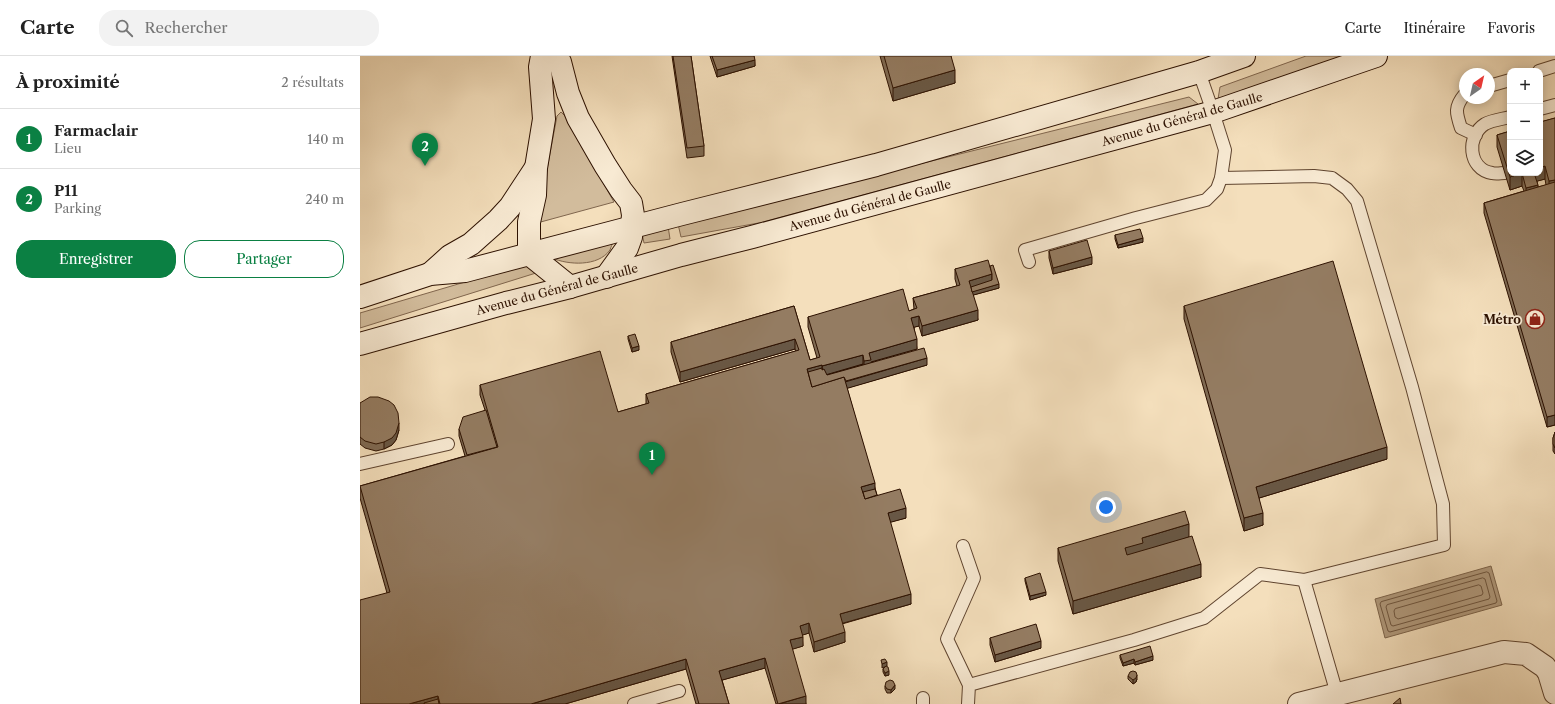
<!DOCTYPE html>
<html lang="fr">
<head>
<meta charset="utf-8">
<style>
	body { margin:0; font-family:"Libre Caslon Text",serif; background:#f2f2f2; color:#222 }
	.controls { position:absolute; right:12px; top:12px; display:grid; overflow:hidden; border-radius:8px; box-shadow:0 2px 10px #0003 }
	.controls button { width:36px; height:36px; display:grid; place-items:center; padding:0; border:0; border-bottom:1px solid #e0e0e0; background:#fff; color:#222; font:20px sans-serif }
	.compass { position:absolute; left:1099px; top:12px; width:36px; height:36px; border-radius:50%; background:#fff; box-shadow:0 2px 10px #0003; rotate:34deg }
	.you { position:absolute; left:746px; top:451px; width:14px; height:14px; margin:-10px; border:3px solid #fff; border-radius:50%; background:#1a73e8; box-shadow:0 0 0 6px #1a73e833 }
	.badge { display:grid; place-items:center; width:26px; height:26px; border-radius:50%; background:#0b8043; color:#fff; font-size:13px; font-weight:700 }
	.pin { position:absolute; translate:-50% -33px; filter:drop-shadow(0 1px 2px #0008) }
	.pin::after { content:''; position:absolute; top:21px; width:14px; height:12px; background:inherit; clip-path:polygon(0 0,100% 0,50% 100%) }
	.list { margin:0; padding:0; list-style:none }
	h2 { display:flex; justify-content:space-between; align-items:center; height:52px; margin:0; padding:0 16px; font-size:17px }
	h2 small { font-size:13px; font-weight:400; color:#767676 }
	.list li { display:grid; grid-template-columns:26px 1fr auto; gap:12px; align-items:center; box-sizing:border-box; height:60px; padding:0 16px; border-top:1px solid #e0e0e0 }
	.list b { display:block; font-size:15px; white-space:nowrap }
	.list p { margin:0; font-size:13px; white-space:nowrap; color:#767676 }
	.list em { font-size:13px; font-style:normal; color:#767676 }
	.actions { display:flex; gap:8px; padding:12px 16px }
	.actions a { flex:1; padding:9px 0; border:1px solid #0b8043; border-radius:16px; text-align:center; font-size:14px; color:#0b8043 }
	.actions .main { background:#0b8043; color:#fff }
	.icon { flex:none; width:22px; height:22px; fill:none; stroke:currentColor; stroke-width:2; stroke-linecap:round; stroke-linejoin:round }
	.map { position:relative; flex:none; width:1195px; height:648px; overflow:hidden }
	header { display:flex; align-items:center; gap:24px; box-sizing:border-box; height:56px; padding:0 20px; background:#fff; border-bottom:1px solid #e0e0e0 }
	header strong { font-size:19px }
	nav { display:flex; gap:22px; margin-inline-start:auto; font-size:14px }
	.search { width:280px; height:36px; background:#f2f2f2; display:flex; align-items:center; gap:10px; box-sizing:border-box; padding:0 14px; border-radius:16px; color:#767676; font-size:15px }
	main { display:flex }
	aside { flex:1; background:#fff }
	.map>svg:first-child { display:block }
</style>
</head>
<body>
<header>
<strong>Carte</strong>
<div class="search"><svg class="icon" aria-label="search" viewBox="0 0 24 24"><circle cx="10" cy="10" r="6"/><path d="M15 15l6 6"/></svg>Rechercher</div>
<nav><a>Carte</a><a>Itinéraire</a><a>Favoris</a></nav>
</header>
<main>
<aside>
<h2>À proximité<small>2 résultats</small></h2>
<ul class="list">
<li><span class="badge">1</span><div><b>Farmaclair</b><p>Lieu</p></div><em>140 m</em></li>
<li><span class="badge">2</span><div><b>P11</b><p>Parking</p></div><em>240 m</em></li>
</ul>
<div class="actions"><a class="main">Enregistrer</a><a>Partager</a></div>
</aside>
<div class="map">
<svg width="1195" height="648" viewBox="0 0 1195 648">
	<rect width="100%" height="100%" fill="#f4dfbc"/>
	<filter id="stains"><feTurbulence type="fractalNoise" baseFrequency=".005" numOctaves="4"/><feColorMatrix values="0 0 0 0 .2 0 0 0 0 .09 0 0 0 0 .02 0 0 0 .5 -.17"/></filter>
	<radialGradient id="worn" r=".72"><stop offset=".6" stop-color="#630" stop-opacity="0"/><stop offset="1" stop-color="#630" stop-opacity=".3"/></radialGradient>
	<g fill="#d2bc9c" stroke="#80664e">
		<path d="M946,0H987L858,43L860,31Z"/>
		<path d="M829,41L838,48L404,166L321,181L318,168Z"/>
		<path d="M201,56L205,60L254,146L177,167L197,60Z"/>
		<path d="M308,170L310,183L284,187L282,177Z"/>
		<path d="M254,185C252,188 251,191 250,194C238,211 208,209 192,202Z"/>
		<path d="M166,208L176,217L0,272V257Z"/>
	</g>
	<path fill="#b0997c" stroke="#7c634a" d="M1131,510L1142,549L1025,582L1015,543Z"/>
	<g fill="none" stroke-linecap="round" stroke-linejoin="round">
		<g stroke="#6e553e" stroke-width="1">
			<path d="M1127,516L1129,517L1137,545L1136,547L1030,576L1028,575L1020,548L1021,546Z"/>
			<path d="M1123,522L1125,523L1130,541L1129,543L1033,570L1031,569L1026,551L1027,549Z"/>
			<path d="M1119,529L1121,530L1123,537L1122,539L1038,563L1035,561L1034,555L1035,553Z"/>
		</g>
		<g stroke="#5f442f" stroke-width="14">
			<g id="lane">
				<path d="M1179,15L1195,10"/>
				<path d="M1129,30L1150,24"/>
				<path d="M1105,38C1094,51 1096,57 1101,72L1116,79"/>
				<path d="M1180,53L1195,49"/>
				<path d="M1145,117C1141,117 1136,118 1132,117C1108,113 1106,80 1125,68C1132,64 1143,63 1150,61"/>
				<path d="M669,206L665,194L776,162L846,144L857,133L861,122L865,94L853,56L839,16"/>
				<path d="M0,408L88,388"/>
				<path d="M603,490L614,522L587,583L609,629"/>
				<path d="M944,524L977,638"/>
				<path d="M274,648L319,635"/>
				<path d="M563,648V642"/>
				<path d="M608,648L609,629L774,584L844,562L900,518L944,524L1084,489L1083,448L1052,331L997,145L987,133L972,122L954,120L861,122"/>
			</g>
		</g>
		<g stroke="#5f442f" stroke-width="24">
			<path id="street" d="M939,648L1144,596L1166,598L1185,611L1189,617L1195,637"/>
		</g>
		<g stroke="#2d1100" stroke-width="24">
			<g id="secondary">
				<path d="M182,0L180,11L184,63L176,112L175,139L169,166V198L210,231"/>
				<path d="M195,0L200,6L208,37L218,62L245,109L261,134L271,147L273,159L271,181L267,192L246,221"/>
				<path d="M70,218L90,200L111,188L138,164L150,151L175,113"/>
				<path d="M0,241L70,218L105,215L322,158L516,109L839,16L884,0"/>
				<path d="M0,288L146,247L210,231L321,199L392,181L853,56L1016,0"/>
			</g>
		</g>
		<use href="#lane" stroke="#f8ead3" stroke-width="12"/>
		<use href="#street" stroke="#f8ead3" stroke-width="22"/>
		<use href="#secondary" stroke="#f8ead3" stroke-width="22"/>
	</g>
	<g fill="#7f6b54" stroke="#2d1100" fill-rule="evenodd">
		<path d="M312,0H331L344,90V100L327,102Z"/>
		<path d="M350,0H394L395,10L357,21Z"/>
		<path d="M520,0H591L595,27L533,45Z"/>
		<path d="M1195,62V369L1187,371L1124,157V147L1164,135L1162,130L1150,134L1137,91V79ZM1185,123L1186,129L1178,131L1177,125Z"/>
		<path d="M755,179L783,186L758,192L755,183Z"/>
		<path d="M689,195L732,208L693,218L689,202Z"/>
		<path d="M630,210L639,232L613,239L618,264L562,280L559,270L554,271L557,293L511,306L567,309L487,332L517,439L546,462L530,466L551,548L482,568L485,586L454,596L449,577L442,579L443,590L432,593L446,648H416L405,612L362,624L369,648H336L326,613L205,648H0L27,537L0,442V430L105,400L99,380V373L125,354L120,339V329L258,356L286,348V338L436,295L435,293L320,326L311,296V286L434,250L450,304L457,302L448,271V261L549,255L554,253L553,242L597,230L595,223V213ZM503,308V309L466,319Z"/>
		<path d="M824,250L1027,403L899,442L903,469L884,475L824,263Z"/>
		<path d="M268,280L279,294L272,296L268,283Z"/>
		<path d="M0,347L39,374L36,384L32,389L24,393L16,395L5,392L0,388Z"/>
		<path d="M1195,376V398L1193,395V382Z"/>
		<path d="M829,481L841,521L713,558L698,505V492Z"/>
		<path d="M665,522L686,539L670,544L665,525Z"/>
		<path d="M630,582L681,592L635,606L630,589Z"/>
		<path d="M760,599L793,604L775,609L774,607L763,610L760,602Z"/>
		<path d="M523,613L529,619L525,620L523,616Z"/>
		<path d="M768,620L777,623L776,626L773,628L768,623Z"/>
		<path d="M525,630L535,633L531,637H527L525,633Z"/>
	</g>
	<g fill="#685745" stroke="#2d1100">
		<path d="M395,4V10L357,21V14Z"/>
		<path d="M595,14V27L533,45V32Z"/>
		<path d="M1185,110V123L1174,126V117H1180V112Z"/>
		<path d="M1162,117V130L1150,134V121Z"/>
		<path d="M1195,124V136L1189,138V125Z"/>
		<path d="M1178,129V141L1166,145V132Z"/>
		<path d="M783,182V186L758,192V189Z"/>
		<path d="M732,201V208L693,218V212Z"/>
		<path d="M632,218V228L610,234L609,225Z"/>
		<path d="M639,228V232L610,240V236Z"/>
		<path d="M618,254V264L562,280V270Z"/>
		<path d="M559,260V270L551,272V262Z"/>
		<path d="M435,283V293L320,326V316Z"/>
		<path d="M557,283V293L511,306V313L504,315V305L509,297Z"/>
		<path d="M279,290V294L272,296V292Z"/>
		<path d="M503,299V308L462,320V310Z"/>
		<path d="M567,302V309L485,333V326Z"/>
		<path d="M462,309V319L449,323L447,313Z"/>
		<path d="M1195,359V369L1187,371V361Z"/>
		<path d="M39,367V374L36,384L32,389L24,393V386Z"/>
		<path d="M1027,391V403L896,443V431Z"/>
		<path d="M515,427V437L502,440L501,431Z"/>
		<path d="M546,452V462L528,467V457Z"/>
		<path d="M903,457V469L884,475V462Z"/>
		<path d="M829,468V481L765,504V492L782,482Z"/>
		<path d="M841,508V521L713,558V545Z"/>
		<path d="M686,536V539L670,544V540Z"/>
		<path d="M551,538V548L480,568V558Z"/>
		<path d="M449,567V577L440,580V570Z"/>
		<path d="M485,576V586L454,596V586Z"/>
		<path d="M443,581V590L430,594V584Z"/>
		<path d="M681,585V592L635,606V599Z"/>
		<path d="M793,600V604L775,609V606Z"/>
		<path d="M405,602V612L359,625V615Z"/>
		<path d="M326,603V613L205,648H171Z"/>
		<path d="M774,603V607L763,610V607Z"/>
		<path d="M527,606V610L522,612V608Z"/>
		<path d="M529,615V619L525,620V617Z"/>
		<path d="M777,619V623L776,626L773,628V624Z"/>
		<path d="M535,629V633L531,637V634Z"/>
		<path d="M78,640V648L64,647V648H49Z"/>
		<path d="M446,640V648H419Z"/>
	</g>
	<g fill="#947c62" stroke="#2d1100">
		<path d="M313,0H331L344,90L327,92Z"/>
		<path d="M352,0H394L395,4L357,14Z"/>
		<path d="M524,0H591L595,14L533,32Z"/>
		<path d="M1195,62V124L1189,125L1185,110L1180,112V66Z"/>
		<path d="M1150,75V117H1174L1178,129L1166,132L1162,117L1150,121L1137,79Z"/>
		<path d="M1195,126V359L1187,361L1124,147Z"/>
		<path d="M780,173L783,182L758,189L755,179Z"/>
		<path d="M727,184L732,201L693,212L689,195Z"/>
		<path d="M628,204L632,218L609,225L618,254L562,270L559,260L551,262L557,283L509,297L511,304L504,305L503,299L462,310V309L447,313L452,331L484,321L515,427L501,431L505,443L540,433L546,452L528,457L551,538L480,558L485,576L454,586L449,567L440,570L443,581L430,584L446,640L418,648L405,602L359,615L369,648H339L326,603L171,648H80L78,640L49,648H0V544L30,536L0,430L138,391L120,329L240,295L258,356L289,347L286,338L439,294L435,283L320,316L311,286L434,250L450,304L460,301L448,261L543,233L549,255L557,252L553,242L600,229L595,213Z"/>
		<path d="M973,205L1027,391L896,431L903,457L884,462L824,250Z"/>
		<path d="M633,209L639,228L612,236L611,231L632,224V218L630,210Z"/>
		<path d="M275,278L279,290L272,292L268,280Z"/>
		<path d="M564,292L567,302L486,325L484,321L452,331L448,316L462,312V314L464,313L467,319Z"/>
		<path d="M10,341H18L29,345L34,349L38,357L39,367L36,377L32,382L24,386L16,388L5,385L0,381V347Z"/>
		<path d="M126,354L137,391L107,399L99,373L103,361Z"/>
		<path d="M1195,376V392L1193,388V382Z"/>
		<path d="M515,433L517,439L505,443L503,436Z"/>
		<path d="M825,455L829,468L782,482L783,487L765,492L767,499L832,480L841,508L713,545L698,492Z"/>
		<path d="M680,517L686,536L670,540L665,522Z"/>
		<path d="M676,568L681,585L635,599L630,582Z"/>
		<path d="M790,590L793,600L775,606L774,603L763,607L760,599Z"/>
		<path d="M525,603L527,606L522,608L521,604Z"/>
		<path d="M526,610L528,611L529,615L525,617L523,613Z"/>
		<path d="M773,615L776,616L777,619L776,622L773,624L768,620L770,616Z"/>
		<path d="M530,624L533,625L535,629L531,634L527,633L525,630L526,626Z"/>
		<path d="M1040,642L1041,648H1033Z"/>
		<path d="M78,643L79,648H65L64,647Z"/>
	</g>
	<defs>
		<g id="shop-ring" transform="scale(1)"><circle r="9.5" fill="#f8ead3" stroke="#8f2418" stroke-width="1.5"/><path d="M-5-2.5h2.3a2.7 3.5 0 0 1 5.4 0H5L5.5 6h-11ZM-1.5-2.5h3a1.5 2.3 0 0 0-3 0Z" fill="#8f2418"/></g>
	</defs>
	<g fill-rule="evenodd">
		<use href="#shop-ring" x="1175" y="263"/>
	</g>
	<g text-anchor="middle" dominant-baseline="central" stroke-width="3.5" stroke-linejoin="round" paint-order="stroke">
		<g font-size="12" fill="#2d1100" stroke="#f8ead3">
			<text transform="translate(822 63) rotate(-16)">Avenue du Général de Gaulle</text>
			<text transform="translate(510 149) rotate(-15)">Avenue du Général de Gaulle</text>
			<text transform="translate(197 233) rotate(-15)">Avenue du Général de Gaulle</text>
		</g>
		<g font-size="12" font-weight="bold" fill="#2d1100" stroke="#f8ead3" text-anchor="end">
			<text x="1161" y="263">Métro</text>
		</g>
	</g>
	<rect width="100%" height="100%" filter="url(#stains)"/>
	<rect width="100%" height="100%" fill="url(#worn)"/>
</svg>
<div class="controls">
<button>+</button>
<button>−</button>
<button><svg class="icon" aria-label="layers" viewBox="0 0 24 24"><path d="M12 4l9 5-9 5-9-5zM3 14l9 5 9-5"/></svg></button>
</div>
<svg class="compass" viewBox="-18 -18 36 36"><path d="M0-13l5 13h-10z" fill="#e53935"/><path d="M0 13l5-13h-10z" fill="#767676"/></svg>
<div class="you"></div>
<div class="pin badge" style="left:292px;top:419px">1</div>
<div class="pin badge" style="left:65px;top:110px">2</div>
</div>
</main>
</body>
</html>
